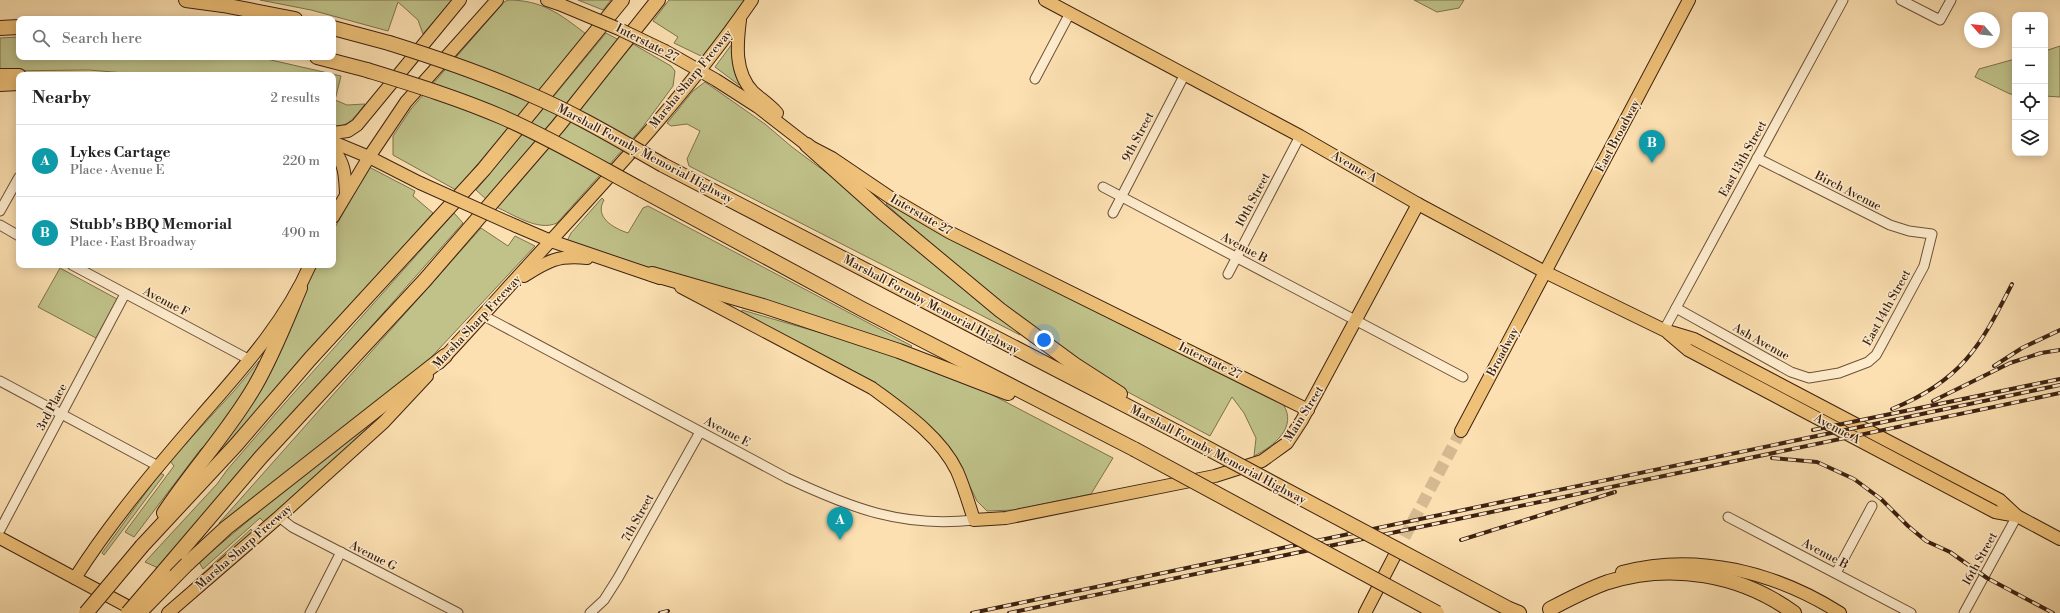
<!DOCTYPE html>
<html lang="en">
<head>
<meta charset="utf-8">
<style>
	body { margin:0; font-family:"Libre Bodoni",serif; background:#f6f6f6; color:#222 }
	.controls { position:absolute; right:12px; top:12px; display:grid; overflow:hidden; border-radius:8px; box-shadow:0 2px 10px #0003 }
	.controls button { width:36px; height:36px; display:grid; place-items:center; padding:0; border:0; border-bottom:1px solid #e0e0e0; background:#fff; color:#222; font:20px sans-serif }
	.compass { position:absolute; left:1964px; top:12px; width:36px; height:36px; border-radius:50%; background:#fff; box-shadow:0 2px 10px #0003; rotate:298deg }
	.you { position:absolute; left:1044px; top:340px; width:14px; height:14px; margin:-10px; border:3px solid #fff; border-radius:50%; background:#1a73e8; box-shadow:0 0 0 6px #1a73e833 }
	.badge { display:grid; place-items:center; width:26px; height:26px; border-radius:50%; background:#8f2418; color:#fff; font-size:13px; font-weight:700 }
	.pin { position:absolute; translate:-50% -33px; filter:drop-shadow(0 1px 2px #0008) }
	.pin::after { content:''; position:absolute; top:21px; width:14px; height:12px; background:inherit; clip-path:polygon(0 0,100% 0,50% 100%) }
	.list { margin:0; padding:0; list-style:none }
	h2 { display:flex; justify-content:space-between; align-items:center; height:52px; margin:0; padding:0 16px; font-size:17px }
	h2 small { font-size:13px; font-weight:400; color:#767676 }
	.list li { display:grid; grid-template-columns:26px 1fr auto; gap:12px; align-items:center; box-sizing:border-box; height:72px; padding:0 16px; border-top:1px solid #e0e0e0 }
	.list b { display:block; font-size:15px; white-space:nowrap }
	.list p { margin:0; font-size:13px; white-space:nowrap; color:#767676 }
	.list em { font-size:13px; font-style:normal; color:#767676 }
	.icon { flex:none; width:22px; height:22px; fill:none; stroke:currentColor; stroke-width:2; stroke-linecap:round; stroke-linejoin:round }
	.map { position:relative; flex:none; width:2060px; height:613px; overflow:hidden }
	.search { position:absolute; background:#fff; box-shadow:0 2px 10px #0003; left:16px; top:16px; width:320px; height:44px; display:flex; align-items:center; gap:10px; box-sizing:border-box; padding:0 14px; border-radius:8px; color:#767676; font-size:15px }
	.panel { position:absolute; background:#fff; box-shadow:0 2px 10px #0003; left:16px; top:72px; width:320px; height:196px; border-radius:8px }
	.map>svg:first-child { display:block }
</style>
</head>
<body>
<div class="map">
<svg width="2060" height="613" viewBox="0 0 2060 613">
	<rect width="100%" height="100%" fill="#fce0b1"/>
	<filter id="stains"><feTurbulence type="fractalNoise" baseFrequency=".005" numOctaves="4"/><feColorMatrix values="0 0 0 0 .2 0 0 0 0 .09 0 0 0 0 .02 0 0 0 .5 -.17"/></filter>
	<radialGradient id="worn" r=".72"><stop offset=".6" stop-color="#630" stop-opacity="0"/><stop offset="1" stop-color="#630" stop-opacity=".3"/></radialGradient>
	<g fill="#c0c28a" stroke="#7e724e">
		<path d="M260,0H452L423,34L418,20L398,2L388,31L311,10Z"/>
		<path d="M508,0C542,0 560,14 586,34L456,190L393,155V136L411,109L504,2Z"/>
		<path d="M578,0H611L603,10Z"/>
		<path d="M669,0H745L703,57L674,43L678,37L653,21Z"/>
		<path d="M1414,0H1464L1459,8L1437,12Z"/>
		<path d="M606,33L619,40L487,200L476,190Z"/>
		<path d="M19,37V57H258L341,76L335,100L347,105L365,104C355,117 350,126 333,127V75H148L89,70L0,71V38Z"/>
		<path d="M633,44L671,66L675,71L673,86L642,128L557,223C538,232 513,214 496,207Z"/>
		<path d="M732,44L741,84L739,85L715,67Z"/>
		<path d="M2060,46V97L2045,96V51Z"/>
		<path d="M2015,59V94H2010L1975,77L1979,69Z"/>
		<path d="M705,82L765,124L792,147L843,185L1021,332L1020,335L689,166L687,159L700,131L687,124L671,126L667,123L693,91Z"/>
		<path d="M369,167L415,191L413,196L433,213L211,463L315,265H333V231Z"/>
		<path d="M602,198L604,200C594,217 613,228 628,233L643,208L648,206L912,346L908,350L743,295L621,260L567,241L571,233Z"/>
		<path d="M888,202L1283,404C1298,427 1274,446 1254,456L1256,438L1244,413L1232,397L1210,436L1126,391L1090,369L986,292L886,204Z"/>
		<path d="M454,213L463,223L235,480L198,520L158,568L145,562L217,484L227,470L277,412Z"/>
		<path d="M481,228L508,246L515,236L535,246L424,365L222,526L219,523L228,513Z"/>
		<path d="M60,268L117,299L96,338L38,307Z"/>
		<path d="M742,310L873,348L979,388L1113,458L1091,494L1014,510L987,511L977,501L962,470L909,409L899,400L741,314Z"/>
		<path d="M259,361L262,363C245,393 226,426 200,450L134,537L125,532L174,466L170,461L234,391Z"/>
		<path d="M373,420L375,423L264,522L260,518L203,569L199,562L260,511V509Z"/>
		<path d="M160,473L164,475L104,555L102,553Z"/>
		<path d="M251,529L253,533L175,603L173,601Z"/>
	</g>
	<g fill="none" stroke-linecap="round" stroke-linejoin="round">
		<path stroke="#d6ba91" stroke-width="12" stroke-dasharray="12 6" stroke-linecap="butt" d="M1396,553L1461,431"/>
		<g stroke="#6c5139" stroke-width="11">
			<g id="minor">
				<path d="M1901,0L1940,20L1951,0"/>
				<path d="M1035,79L1070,13"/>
				<path d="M1103,187L1463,377"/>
				<path d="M0,211L19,177"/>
				<path d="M1113,213L1185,74"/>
				<path d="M0,225L19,236"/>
				<path d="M72,265L250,360"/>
				<path d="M1228,274L1300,136"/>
				<path d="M1676,308L1791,372L1809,378L1839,373L1868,362L1876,355L1881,346L1924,266L1932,234L1909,231L1890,225L1757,158"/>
				<path d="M484,316L787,478C851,508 902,528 974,520"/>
				<path d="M1664,330L1843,0"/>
				<path d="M0,381L158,466"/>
				<path d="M279,517L292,527L458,613"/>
				<path d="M1728,517L1911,613"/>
				<path d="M0,530L125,294"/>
				<path d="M1836,573L1872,506"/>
				<path d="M310,613L341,552"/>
				<path d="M590,613L604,600L618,578L700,432"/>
				<path d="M1964,613L2017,516"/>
			</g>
		</g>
		<g stroke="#3c2111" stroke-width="14">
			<g id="major">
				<path d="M547,0L559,4"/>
				<path d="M1045,0L1300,136L1418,204L1545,272L1664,330L1694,339L2000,500L2017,516L2060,539"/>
				<path d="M740,20C737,44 734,72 753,92C761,99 770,105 777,113"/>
				<path d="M665,51L716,80L758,107L807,145L832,158L891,198L949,232L1308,410"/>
				<path d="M0,85L19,84"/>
				<path d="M333,133L348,131L357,125L460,0"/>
				<path d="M333,142L369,157L420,183"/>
				<path d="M333,149C345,163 345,176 346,193"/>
				<path d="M333,217L369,157L406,102L497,0"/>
				<path d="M516,226L551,241L660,278"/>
				<path d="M524,276C548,261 557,255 587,258"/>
				<path d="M681,287L872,388C903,411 940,436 957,471C964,487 969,504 974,520L1006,518L1215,476L1262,461L1287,443L1302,420L1418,204"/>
				<path d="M1668,333L1688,350L1995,512L2017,516"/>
				<path d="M439,363C479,320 517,277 556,235C625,160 694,84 752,0"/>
				<path d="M1461,431L1689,0"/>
				<path d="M0,538L140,613"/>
				<path d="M1622,572C1697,552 1775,572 1840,613"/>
				<path d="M75,578C112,520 157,467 202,415C243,368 285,322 310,265"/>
				<path d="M168,613L279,517L384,422L427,376"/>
				<path d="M1365,613L1396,553"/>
			</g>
		</g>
		<g stroke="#3c2111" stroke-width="16">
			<g id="highway">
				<path d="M186,0L223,5L295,19"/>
				<path d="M0,28L19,27"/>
				<path d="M333,28L389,43"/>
				<path d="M317,57L367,70"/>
				<path d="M0,76H19"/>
				<path d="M807,145L882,212L1000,310L1075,365L1120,394"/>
				<path d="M663,165L1177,432"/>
				<path d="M642,190L862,309L1134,449"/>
				<path d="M652,274L763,306L899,351L1008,393"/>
				<path d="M164,513C193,469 229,431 255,386C273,355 286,321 300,288"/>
				<path d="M142,546L236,445L310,359L484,169L622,0"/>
				<path d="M187,564L226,528L445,356"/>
				<path d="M163,572L261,457L425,280L558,126L658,0"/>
				<path d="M1509,609L1519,613"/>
				<path d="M1550,609C1569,599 1588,589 1608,582C1671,562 1741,574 1794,613"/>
			</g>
		</g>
		<use href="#minor" stroke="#fdebcc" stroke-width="9"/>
		<use href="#major" stroke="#eec078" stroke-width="12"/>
		<use href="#highway" stroke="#eec078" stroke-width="14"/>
		<g stroke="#3c2111" stroke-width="4">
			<g id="rail">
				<path d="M1994,366L2022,348L2060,330"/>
				<path d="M1933,401L2010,363L2041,353L2060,350"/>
				<path d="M1892,409C1961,381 1980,347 2012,284"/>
				<path d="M1813,430L2060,379"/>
				<path d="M1772,458L1817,462L1854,479L1881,499L1908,526L1926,541L1950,552L1987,578L2053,613"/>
				<path d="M1461,540L1615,492"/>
				<path d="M660,613L668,611"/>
				<path d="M972,613L2060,385"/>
				<path d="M1009,613L2060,393"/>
			</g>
		</g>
		<use href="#rail" stroke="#fdebcc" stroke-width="2.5" stroke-dasharray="8" stroke-linecap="butt"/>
		<g stroke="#3c2111" stroke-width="14" stroke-linecap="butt">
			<g id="major-bridge">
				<path d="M559,4L619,29L665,51"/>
				<path d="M420,183L516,226"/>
			</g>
		</g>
		<g stroke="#3c2111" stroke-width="16" stroke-linecap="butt">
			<g id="highway-bridge">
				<path d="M389,43C437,58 484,74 529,94C576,114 619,140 663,165"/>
				<path d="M367,70C412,84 458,98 502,117C550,138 596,165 642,190"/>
				<path d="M1177,432L1509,609"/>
				<path d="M1134,449L1437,613"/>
				<path d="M86,613L142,546"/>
				<path d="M128,613L163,572"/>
				<path d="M139,613L187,564"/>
			</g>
		</g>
		<use href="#major-bridge" stroke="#eec078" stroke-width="12"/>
		<use href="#highway-bridge" stroke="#eec078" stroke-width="14"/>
	</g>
	<g text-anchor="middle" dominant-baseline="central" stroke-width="3" stroke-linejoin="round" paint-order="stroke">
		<g font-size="12" fill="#3c2111" stroke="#fdebcc">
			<text transform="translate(647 43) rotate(27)">Interstate 27</text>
			<text transform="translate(691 79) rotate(-51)">Marsha Sharp Freeway</text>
			<text transform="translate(1618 136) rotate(-62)">East Broadway</text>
			<text transform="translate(1138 137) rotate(-62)">9th Street</text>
			<text transform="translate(645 154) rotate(28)">Marshall Formby Memorial Highway</text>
			<text transform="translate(1743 159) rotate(-61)">East 13th Street</text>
			<text transform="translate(1354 167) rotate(30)">Avenue A</text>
			<text transform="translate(1848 191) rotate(27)">Birch Avenue</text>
			<text transform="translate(1253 200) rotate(-62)">10th Street</text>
			<text transform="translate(921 215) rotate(30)">Interstate 27</text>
			<text transform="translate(1244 248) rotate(28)">Avenue B</text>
			<text transform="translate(166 302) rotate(28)">Avenue F</text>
			<text transform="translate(931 305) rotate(28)">Marshall Formby Memorial Highway</text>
			<text transform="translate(1887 308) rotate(-61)">East 14th Street</text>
			<text transform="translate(477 322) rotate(-47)">Marsha Sharp Freeway</text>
			<text transform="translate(1761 342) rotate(29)">Ash Avenue</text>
			<text transform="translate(1503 352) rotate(-62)">Broadway</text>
			<text transform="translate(1210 361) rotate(26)">Interstate 27</text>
			<text transform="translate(52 407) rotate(-62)">3rd Place</text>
			<text transform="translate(1304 414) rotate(-58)">Main Street</text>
			<text transform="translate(1837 429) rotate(28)">Avenue A</text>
			<text transform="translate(727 432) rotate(28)">Avenue E</text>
			<text transform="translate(1218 455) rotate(28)">Marshall Formby Memorial Highway</text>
			<text transform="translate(638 518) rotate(-61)">7th Street</text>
			<text transform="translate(244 547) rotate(-41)">Marsha Sharp Freeway</text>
			<text transform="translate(1825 554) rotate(28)">Avenue B</text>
			<text transform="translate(373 556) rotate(27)">Avenue G</text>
			<text transform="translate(1980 559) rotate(-61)">16th Street</text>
		</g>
	</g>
	<rect width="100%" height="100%" filter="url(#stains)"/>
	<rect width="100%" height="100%" fill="url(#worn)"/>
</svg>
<div class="controls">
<button>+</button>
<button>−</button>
<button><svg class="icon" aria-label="locate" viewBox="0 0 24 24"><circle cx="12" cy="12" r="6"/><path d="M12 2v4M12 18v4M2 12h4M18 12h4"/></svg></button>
<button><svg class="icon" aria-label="layers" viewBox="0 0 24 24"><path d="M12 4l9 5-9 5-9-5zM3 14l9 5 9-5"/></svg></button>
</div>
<svg class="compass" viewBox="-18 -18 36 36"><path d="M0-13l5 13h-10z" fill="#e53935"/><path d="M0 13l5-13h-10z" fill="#767676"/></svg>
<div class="you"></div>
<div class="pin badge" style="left:840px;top:540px;background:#0f9aa8">A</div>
<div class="pin badge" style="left:1652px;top:163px;background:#0f9aa8">B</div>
<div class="search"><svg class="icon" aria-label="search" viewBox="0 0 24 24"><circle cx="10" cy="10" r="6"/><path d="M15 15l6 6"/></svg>Search here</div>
<section class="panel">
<h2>Nearby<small>2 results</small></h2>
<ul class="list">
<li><span class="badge" style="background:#0f9aa8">A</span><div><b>Lykes Cartage</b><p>Place · Avenue E</p></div><em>220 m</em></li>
<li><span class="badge" style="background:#0f9aa8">B</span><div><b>Stubb's BBQ Memorial</b><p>Place · East Broadway</p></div><em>490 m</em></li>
</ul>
</section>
</div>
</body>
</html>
